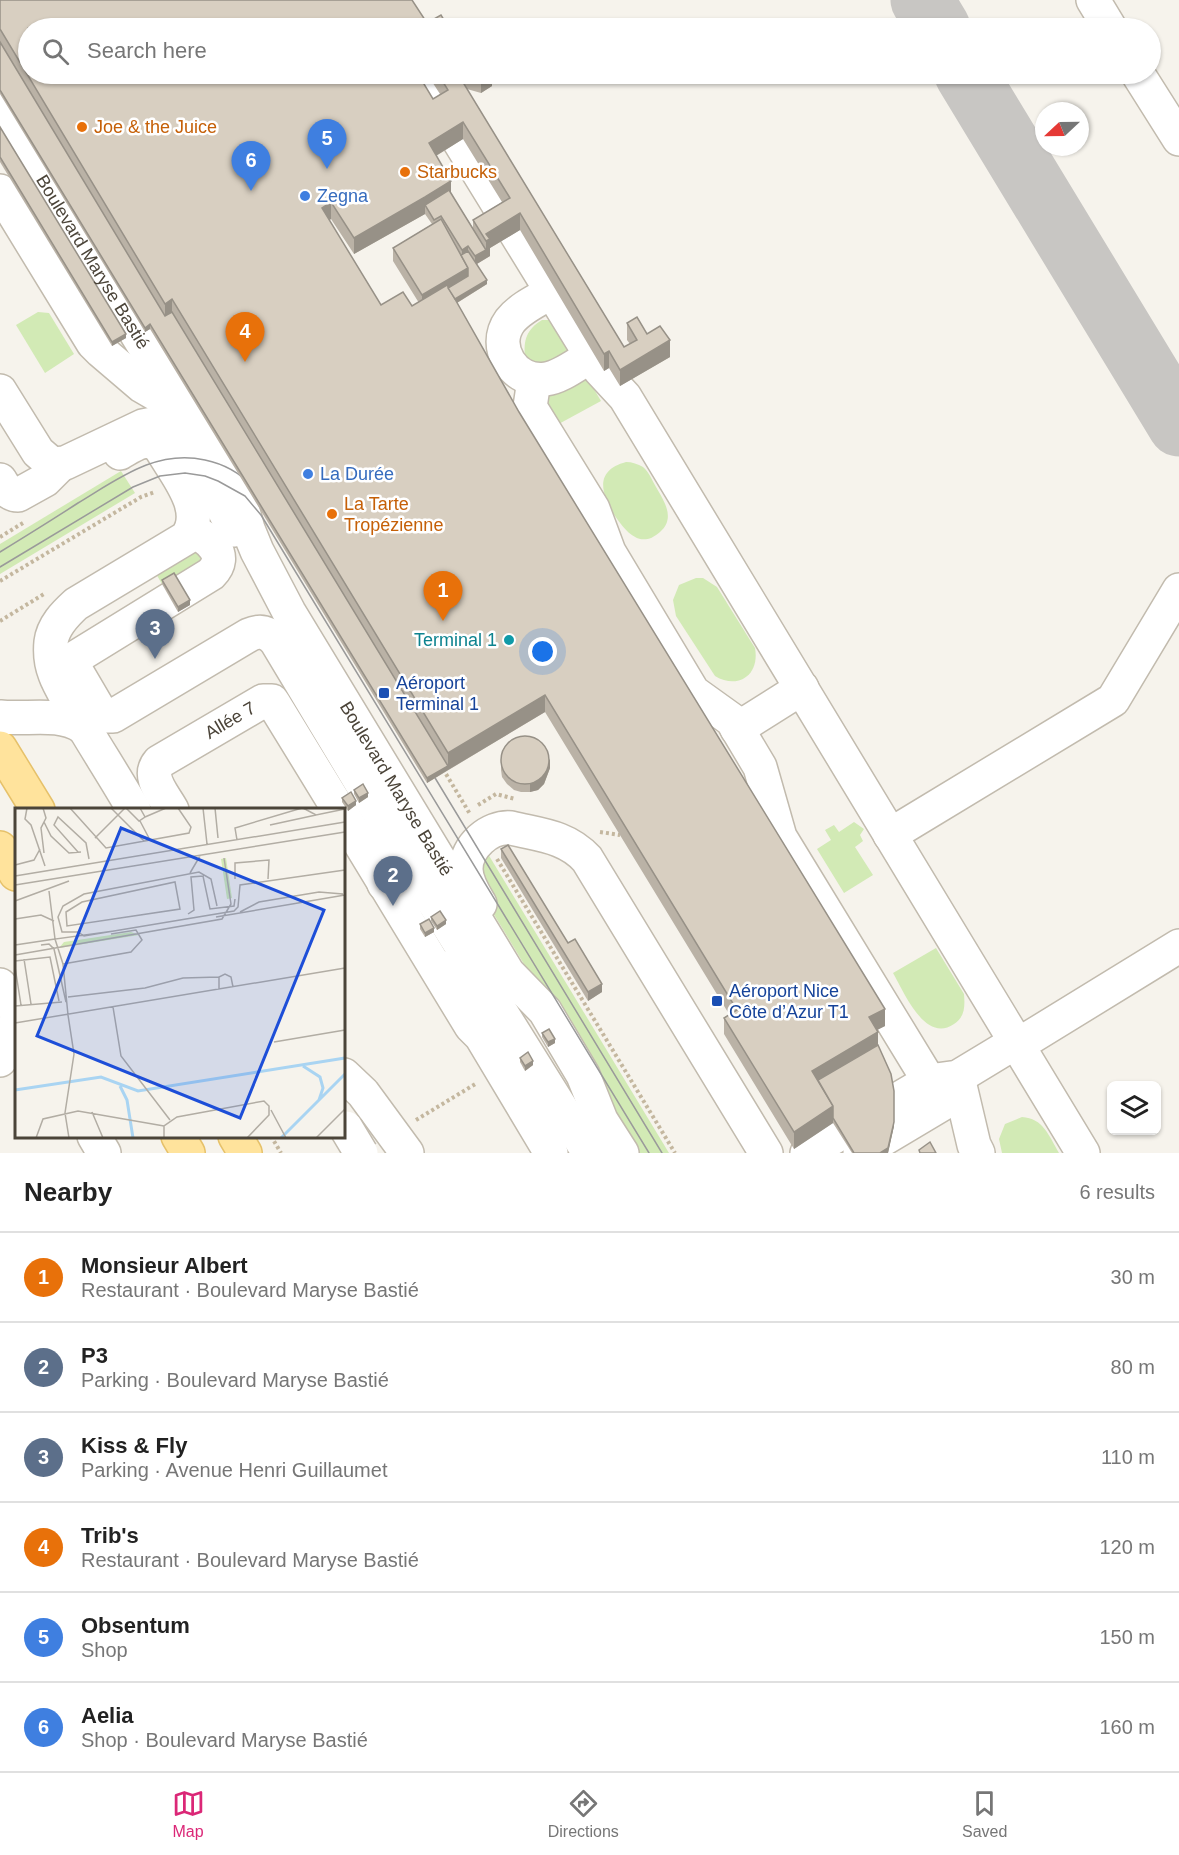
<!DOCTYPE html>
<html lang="en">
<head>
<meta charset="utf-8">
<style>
	body { margin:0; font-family:Arial,sans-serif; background:#f6f6f6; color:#222 }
	.controls { position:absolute; right:18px; bottom:18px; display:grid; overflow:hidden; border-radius:9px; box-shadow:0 2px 4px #0004 }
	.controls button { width:54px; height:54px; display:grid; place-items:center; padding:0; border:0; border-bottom:2px solid #e0e0e0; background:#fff; color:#222; font:30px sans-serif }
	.compass { position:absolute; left:1035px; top:102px; width:54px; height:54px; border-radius:50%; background:#fff; box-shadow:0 2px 4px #0004; rotate:248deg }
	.you { position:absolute; left:543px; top:652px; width:21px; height:21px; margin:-15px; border:4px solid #fff; border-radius:50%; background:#1a73e8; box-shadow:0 0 0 9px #1a73e833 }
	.badge { display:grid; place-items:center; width:39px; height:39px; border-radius:50%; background:#db2777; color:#fff; font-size:20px; font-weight:700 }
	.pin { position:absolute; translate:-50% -50px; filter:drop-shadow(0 2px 3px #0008) }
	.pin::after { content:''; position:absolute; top:32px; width:21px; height:18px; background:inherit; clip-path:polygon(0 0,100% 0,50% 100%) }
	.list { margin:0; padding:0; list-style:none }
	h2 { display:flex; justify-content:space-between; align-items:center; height:78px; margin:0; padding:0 24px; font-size:26px }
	h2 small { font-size:20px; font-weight:400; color:#767676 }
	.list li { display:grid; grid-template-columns:39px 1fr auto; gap:18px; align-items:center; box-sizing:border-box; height:90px; padding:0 24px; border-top:2px solid #e0e0e0 }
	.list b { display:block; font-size:22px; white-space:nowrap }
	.list p { margin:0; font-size:20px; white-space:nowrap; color:#767676 }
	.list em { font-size:20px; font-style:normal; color:#767676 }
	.icon { flex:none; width:33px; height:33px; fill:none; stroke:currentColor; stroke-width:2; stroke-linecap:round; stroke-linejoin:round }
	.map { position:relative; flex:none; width:1179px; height:1153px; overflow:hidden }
	.search { position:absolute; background:#fff; box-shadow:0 2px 4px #0004; left:18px; right:18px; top:18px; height:66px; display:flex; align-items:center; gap:15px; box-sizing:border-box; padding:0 21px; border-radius:33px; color:#767676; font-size:22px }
	.sheet { height:618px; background:#fff }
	nav { display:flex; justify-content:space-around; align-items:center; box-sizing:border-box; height:84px; border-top:2px solid #e0e0e0; background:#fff; font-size:16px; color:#767676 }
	nav a { display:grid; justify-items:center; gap:3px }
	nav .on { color:#db2777 }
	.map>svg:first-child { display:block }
</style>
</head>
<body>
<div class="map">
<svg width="1179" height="1153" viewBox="0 0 1179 1153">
	<rect width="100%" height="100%" fill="#f6f3ec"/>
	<g fill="#d2eab5">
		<path d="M38,312L49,313L74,354L45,373L16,325Z"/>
		<path d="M542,320H552L568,347C560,367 541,368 525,357C523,340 527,329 542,320Z"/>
		<path d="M580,378L588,379L601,401L555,426L543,399L546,396Z"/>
		<path d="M626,462C632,462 638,464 643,467C649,472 652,480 656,487C664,501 676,518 660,532C639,551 624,529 613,513C600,491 596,470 626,462Z"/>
		<path d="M121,471L135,493L0,574V544Z"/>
		<path d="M193,542L204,560L162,584L152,567Z"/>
		<path d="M696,578H703L717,587L755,648C760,675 738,690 715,676L676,616L673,600L679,585Z"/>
		<path d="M854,822L864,829L860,835L863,841L855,847L873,875L844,893L817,849L831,840L825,830L834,825L839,832Z"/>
		<path d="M488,854L669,1153H638L484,898L482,863Z"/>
		<path d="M936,948L964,994C965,1006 965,1017 954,1024C925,1044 904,992 893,973Z"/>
		<path d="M1022,1117C1043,1118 1049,1136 1059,1153H1002L999,1139L1005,1124Z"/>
	</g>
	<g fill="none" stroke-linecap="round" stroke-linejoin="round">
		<g stroke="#c8c6c3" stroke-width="63">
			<path d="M922,0L939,28"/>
			<path d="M966,74L1179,425"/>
		</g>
		<g stroke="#c2bbae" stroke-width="36">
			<g id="minor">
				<path d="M1093,0L1110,28"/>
				<path d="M418,74L600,370L625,397L1083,1153"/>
				<path d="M1138,74L1179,139"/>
				<path id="s1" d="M0,110L177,400L208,434L228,467L234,479L248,529L257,551L289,612L508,973L545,1011L583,1075L601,1120L622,1153"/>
				<path d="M0,191L93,343L101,351L142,386L180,408"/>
				<path d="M552,292C538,300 520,308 510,321C491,347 514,384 546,379C561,377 577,364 591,356"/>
				<path d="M534,380L530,407L593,509L609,552L693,692L732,720L760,767L780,837L929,1081"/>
				<path d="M0,391L38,452L52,464L65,463L143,426L158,423L171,426L181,435L220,502L234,530"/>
				<path d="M120,453C134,445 148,434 161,449C175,473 208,511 186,538L76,604C65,614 53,626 51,642C50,652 51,664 55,674C59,685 66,696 72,707C92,742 114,775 134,810"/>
				<path d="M0,480C4,487 9,495 18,495L45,480L61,464"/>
				<path d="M192,531C209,538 230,555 211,574L73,659L74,667L101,713L104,716H113L249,635C260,630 268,632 276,641L410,864L432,871"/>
				<path d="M0,717C28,720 58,711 83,727"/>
				<path d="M737,729L802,688"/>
				<path id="s2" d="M172,810C164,795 146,777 159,762L263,701H272L274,704L339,810"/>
				<path d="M344,817L471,1026L481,1036L551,1153"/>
				<path d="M890,835L1113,700L1179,590"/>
				<path d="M384,884L390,880L432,899L478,973L501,986"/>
				<path d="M480,904C474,894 466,882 466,869C466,847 489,826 511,828C539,835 566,836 587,859L766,1153"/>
				<path d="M443,968L501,1012L589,1153"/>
				<path d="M0,985L16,1011"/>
				<path d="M1018,1045L1179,946"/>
				<path d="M0,1060L16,1022"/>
				<path d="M344,1075L363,1093L407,1153"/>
				<path d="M958,1077L974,1145L978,1153"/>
				<path d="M94,1136L104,1153"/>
				<path d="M807,1153L929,1081L958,1077L1016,1042"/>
				<path d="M860,1153L942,1104L958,1077"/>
			</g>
		</g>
		<g stroke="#e6c16a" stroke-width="36">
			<g id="major">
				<path d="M0,748L38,810"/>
				<path d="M0,848L16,874"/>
				<path d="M178,1136L188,1153"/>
				<path d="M235,1136L245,1153"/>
			</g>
		</g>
		<g stroke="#c4b79f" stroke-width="4" stroke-dasharray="3 3" stroke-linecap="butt">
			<path d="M0,537L23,523"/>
			<path d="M0,581L141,497L155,492"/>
			<path d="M0,621L44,594"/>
			<path d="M443,769L470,814"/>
			<path d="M478,805L496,794L515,799"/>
			<path d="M600,832L620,835"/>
			<path d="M497,859L675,1153"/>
			<path d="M416,1120L477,1083"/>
			<path d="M271,1136L281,1153"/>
		</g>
		<use href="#minor" stroke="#fff" stroke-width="33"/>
		<use href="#major" stroke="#ffe39c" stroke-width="33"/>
		<g stroke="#9a9a9a" stroke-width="1.5">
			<path d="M0,552C26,536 52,520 78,503C118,479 156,449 205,460C224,464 239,472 252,486"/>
			<path d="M0,567L133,487L160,476L185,473L205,476L218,481L245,496L261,515L649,1153"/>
			<path d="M426,763L662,1153"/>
		</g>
		<g stroke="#c2bbae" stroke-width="36" stroke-linecap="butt">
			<path id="minor-bridge" d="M346,1128L361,1153"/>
		</g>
		<use href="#minor-bridge" stroke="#fff" stroke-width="33"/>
	</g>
	<g fill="#bab2a6" fill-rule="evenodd">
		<path d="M0,0L427,23L447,28H28L420,77L433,99L440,94L427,74H492V86L481,93L467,89L624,347L630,344L627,340V323L647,334L670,357L620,386L609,368L604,371L520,230L490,248V256L477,264L487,284L457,303L519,412L885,1026L877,1030L878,1045L894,1091V1126L888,1153H852L833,1123L794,1149L724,1034V1018L729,1014L545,712L427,783L150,329L145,332L0,94ZM463,139L502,202L473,220V228L451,194L436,156ZM425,214L432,224L393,248V261L419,303L412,306L381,305L329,220L331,219L354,254Z"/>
		<path d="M0,127L126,338L112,346L0,162Z"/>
		<path d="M162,580L190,605L178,612L162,584Z"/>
		<path d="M501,761L550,768L544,784L538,790L530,792H521L514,790L507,784L502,777L501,770Z"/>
		<path d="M354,790L368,797L359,803L354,794Z"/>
		<path d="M342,798L356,805L348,811L342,802Z"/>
		<path d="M501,849L568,943L602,992L588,1001L501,858Z"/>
		<path d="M431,917L446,924L437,930L431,921Z"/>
		<path d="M420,924L434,932L425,937L420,929Z"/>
		<path d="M542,1033L555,1043L548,1047L542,1037Z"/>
		<path d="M520,1058L533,1065L525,1071L520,1062Z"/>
	</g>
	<g fill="#979187">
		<path d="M485,74H492V86L481,93V76Z"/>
		<path d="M463,122V139L429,160V143Z"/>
		<path d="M451,181V198L425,205V214L354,254V238Z"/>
		<path d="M331,202V219L322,225V208Z"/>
		<path d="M520,213V230L490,248V256L475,265V256L486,250V234Z"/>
		<path d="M468,246V255L462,259V250Z"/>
		<path d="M468,268V280L422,308V295Z"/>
		<path d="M487,280V284L455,304V299Z"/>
		<path d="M172,299V316L165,320V304Z"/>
		<path d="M150,324V329L145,332V328Z"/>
		<path d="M126,334V338L112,346V342Z"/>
		<path d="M670,340V357L620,386V370Z"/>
		<path d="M609,351V368L604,371V354Z"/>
		<path d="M190,600V605L178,612V607Z"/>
		<path d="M545,695V712L448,770V753Z"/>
		<path d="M550,759V768L544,784L538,790L530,792V784Z"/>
		<path d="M448,766V770L427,783V778Z"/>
		<path d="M368,793V797L359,803V798Z"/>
		<path d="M356,801V805L348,811V806Z"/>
		<path d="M446,920V924L437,930V926Z"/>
		<path d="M434,928V932L425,937V933Z"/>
		<path d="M602,984V992L588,1001V992Z"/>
		<path d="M885,1009V1026L869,1034V1017Z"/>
		<path d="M878,1032V1049L814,1087L812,1071Z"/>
		<path d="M555,1039V1043L548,1047V1042Z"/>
		<path d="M533,1061V1065L525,1071V1066Z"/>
		<path d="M833,1106V1123L794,1149V1132Z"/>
		<path d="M894,1122V1126L888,1153H880Z"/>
	</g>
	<g fill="#d8cfc1" stroke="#979187" stroke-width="1.5">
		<path d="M0,0H412L427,23L441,15L447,25L441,28H28V74H418L433,99L448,90L438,74H458L624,347L637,340L627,323L637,317L647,334L660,326L670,340L620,370L609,351L604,354L520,213L486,234L490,239L486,241L473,220L510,198L463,122L429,143L451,181L425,197L354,238L331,202L322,208L381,305L403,292L412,306L447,285L519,412L885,1009L869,1017L878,1032L812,1071L833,1106L794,1132L724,1018L737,1010L545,695L448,753L172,299L165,304L0,29Z"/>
		<path d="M0,42L165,316L172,312L448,766L427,778L150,324L145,328L0,90Z"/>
		<path d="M471,74H485L481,76Z"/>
		<path d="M0,127L126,334L112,342L0,157Z"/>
		<path d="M449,190L486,250L475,256L468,246L462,250L441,216L434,220L425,205Z"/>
		<path d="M441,219L468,268L422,295L393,248Z"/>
		<path d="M468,251L487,280L455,299L448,288L468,276V268L461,255Z"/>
		<path d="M174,573L190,600L178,607L162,580Z"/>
		<circle cx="525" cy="760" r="24"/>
		<path d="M363,784L368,793L359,798L354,790Z"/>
		<path d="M351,792L356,801L348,806L342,798Z"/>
		<path d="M508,845L568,943L575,939L602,984L588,992L501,849Z"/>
		<path d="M440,911L446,920L437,926L431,917Z"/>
		<path d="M429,919L434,928L425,933L420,924Z"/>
		<path d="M549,1029L555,1039L548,1042L542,1033Z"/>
		<path d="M878,1045L891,1074L894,1091V1122L888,1148L880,1153H854L833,1118V1106L818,1080Z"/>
		<path d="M528,1052L533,1061L525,1066L520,1058Z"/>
		<path d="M930,1142L936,1153H920L919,1150Z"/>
	</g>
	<g fill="#e8710a" stroke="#fff" stroke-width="2">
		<circle cx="82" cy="127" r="6"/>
		<circle cx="405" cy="172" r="6"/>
		<circle cx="332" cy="514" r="6"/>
	</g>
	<g fill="#3f7fe0" stroke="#fff" stroke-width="2">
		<circle cx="305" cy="196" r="6"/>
		<circle cx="308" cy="474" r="6"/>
	</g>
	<circle fill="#0f9aa8" stroke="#fff" stroke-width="2" cx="509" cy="640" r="6"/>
	<g fill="#1a4fb4" stroke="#fff" stroke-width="2">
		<rect x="378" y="687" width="12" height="12" rx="3"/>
		<rect x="711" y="995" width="12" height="12" rx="3"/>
	</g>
	<g text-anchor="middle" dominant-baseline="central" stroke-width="5" stroke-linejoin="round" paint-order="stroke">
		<g font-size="18" fill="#c56008" stroke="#fff" text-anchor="start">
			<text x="94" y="127">Joe &amp; the Juice</text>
			<text x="417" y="172">Starbucks</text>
			<text x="344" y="504">La Tarte<tspan x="344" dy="21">Tropézienne</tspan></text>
		</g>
		<g font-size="18" fill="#366cbe" stroke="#fff" text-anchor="start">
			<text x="317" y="196">Zegna</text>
			<text x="320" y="474">La Durée</text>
		</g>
		<g font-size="18" fill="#4b4439" stroke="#fff">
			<text stroke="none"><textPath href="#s1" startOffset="178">Boulevard Maryse Bastié</textPath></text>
			<text stroke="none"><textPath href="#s2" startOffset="136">Allée 7</textPath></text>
			<text stroke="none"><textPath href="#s1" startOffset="789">Boulevard Maryse Bastié</textPath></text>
		</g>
		<g font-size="18" fill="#0d838f" stroke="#fff" text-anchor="end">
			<text x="497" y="640">Terminal 1</text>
		</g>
		<g font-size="18" fill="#164399" stroke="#fff" text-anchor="start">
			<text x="396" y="683">Aéroport<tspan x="396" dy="21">Terminal 1</tspan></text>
			<text x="729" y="991">Aéroport Nice<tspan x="729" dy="21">Côte d’Azur T1</tspan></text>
		</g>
	</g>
	<g transform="translate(15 808)">
		<rect width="330" height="330" fill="#f6f3ec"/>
		<path d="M211,50L217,90L212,91L206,51ZM116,124L124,127L44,140L49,134Z" fill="#d2eab5"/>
		<path fill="none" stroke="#a9d4f2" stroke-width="3" d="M288,258L305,269L308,280L304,292M105,278L112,292L118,330M0,282L86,269L123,283L330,250M266,330L330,266"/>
		<path fill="none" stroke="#b2ada4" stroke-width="1.5" d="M12,0L10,11L16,17L30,58M28,0L31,10L26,20L29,45M55,0L91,40L174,25L176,19L163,0M96,0L129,33M111,0L124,13L130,9L125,0M188,0L192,36M200,0L203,30M288,0L301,7L330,1M130,9L151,0M125,13L135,32M29,14L36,28L54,45L66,44M255,17L301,7M80,30L110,0M222,32L220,20L287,0M63,44L39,17L43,9L71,35L74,51M0,57L19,52L25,41M175,65L185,48M0,68L330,14M220,71V55L254,52L253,71M160,74L165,101L52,118L51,104L67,94ZM0,77L330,24M34,83L40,131M0,93L54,73M202,98L196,71L184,64L69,86L48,98L43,109L47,124H63L69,128L219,103L223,99L225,77L330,62M225,104L244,94L304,84L328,86M173,106L179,102L176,69L188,68L195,101L219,98L220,91M201,109L330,87M0,111L26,107L39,113M0,137L40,131M26,137L34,136L39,141L51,194M0,147L207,111L216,96L209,50M9,151L16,196M0,153L35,149L44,193M48,156L116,144L127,132L121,122L96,126M0,159L6,197M204,181V169L210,166L216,169L218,179M53,189L130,180L168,170L204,169M0,198L47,194M98,199L106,248L155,312M53,207L48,156L40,131L99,123M53,207L59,246L50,305L54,330M0,215L330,160M259,234L330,222M256,302L271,330M77,304L88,330M21,330L28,311L63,303L149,318M149,330V318L162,309L249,293L254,298V307L232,330M301,330L330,301"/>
		<path fill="#1d4ed8" fill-opacity="0.15" stroke="#1d4ed8" stroke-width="3" d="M106,20L309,102L225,310L22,228Z"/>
		<rect width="330" height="330" fill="none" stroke="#4b4439" stroke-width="3"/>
	</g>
</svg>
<div class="controls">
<button><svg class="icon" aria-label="layers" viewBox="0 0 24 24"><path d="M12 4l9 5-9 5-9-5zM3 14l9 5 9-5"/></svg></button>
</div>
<svg class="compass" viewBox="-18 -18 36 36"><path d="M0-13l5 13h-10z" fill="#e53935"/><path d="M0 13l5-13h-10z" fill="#767676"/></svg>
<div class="you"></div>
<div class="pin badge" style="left:443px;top:621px;background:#e8710a">1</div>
<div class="pin badge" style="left:393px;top:906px;background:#5c6f8a">2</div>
<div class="pin badge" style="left:155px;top:659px;background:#5c6f8a">3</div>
<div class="pin badge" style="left:245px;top:362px;background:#e8710a">4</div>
<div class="pin badge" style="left:327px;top:169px;background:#3f7fe0">5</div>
<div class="pin badge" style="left:251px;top:191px;background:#3f7fe0">6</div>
<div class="search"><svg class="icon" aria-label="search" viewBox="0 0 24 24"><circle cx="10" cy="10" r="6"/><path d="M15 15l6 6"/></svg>Search here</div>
</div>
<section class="sheet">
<h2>Nearby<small>6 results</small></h2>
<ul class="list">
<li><span class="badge" style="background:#e8710a">1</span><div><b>Monsieur Albert</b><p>Restaurant · Boulevard Maryse Bastié</p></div><em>30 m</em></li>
<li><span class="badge" style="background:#5c6f8a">2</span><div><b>P3</b><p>Parking · Boulevard Maryse Bastié</p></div><em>80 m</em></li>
<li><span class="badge" style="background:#5c6f8a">3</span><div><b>Kiss &amp; Fly</b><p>Parking · Avenue Henri Guillaumet</p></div><em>110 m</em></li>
<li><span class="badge" style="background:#e8710a">4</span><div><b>Trib's</b><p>Restaurant · Boulevard Maryse Bastié</p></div><em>120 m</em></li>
<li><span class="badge" style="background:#3f7fe0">5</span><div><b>Obsentum</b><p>Shop</p></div><em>150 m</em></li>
<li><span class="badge" style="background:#3f7fe0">6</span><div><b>Aelia</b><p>Shop · Boulevard Maryse Bastié</p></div><em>160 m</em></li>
</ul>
</section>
<nav>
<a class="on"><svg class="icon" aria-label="map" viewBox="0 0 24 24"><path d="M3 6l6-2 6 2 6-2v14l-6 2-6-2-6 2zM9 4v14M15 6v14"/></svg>Map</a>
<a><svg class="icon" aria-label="directions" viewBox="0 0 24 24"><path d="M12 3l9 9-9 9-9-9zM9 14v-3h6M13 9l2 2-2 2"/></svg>Directions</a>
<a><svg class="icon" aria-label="saved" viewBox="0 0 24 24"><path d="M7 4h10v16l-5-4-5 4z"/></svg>Saved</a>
</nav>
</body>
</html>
